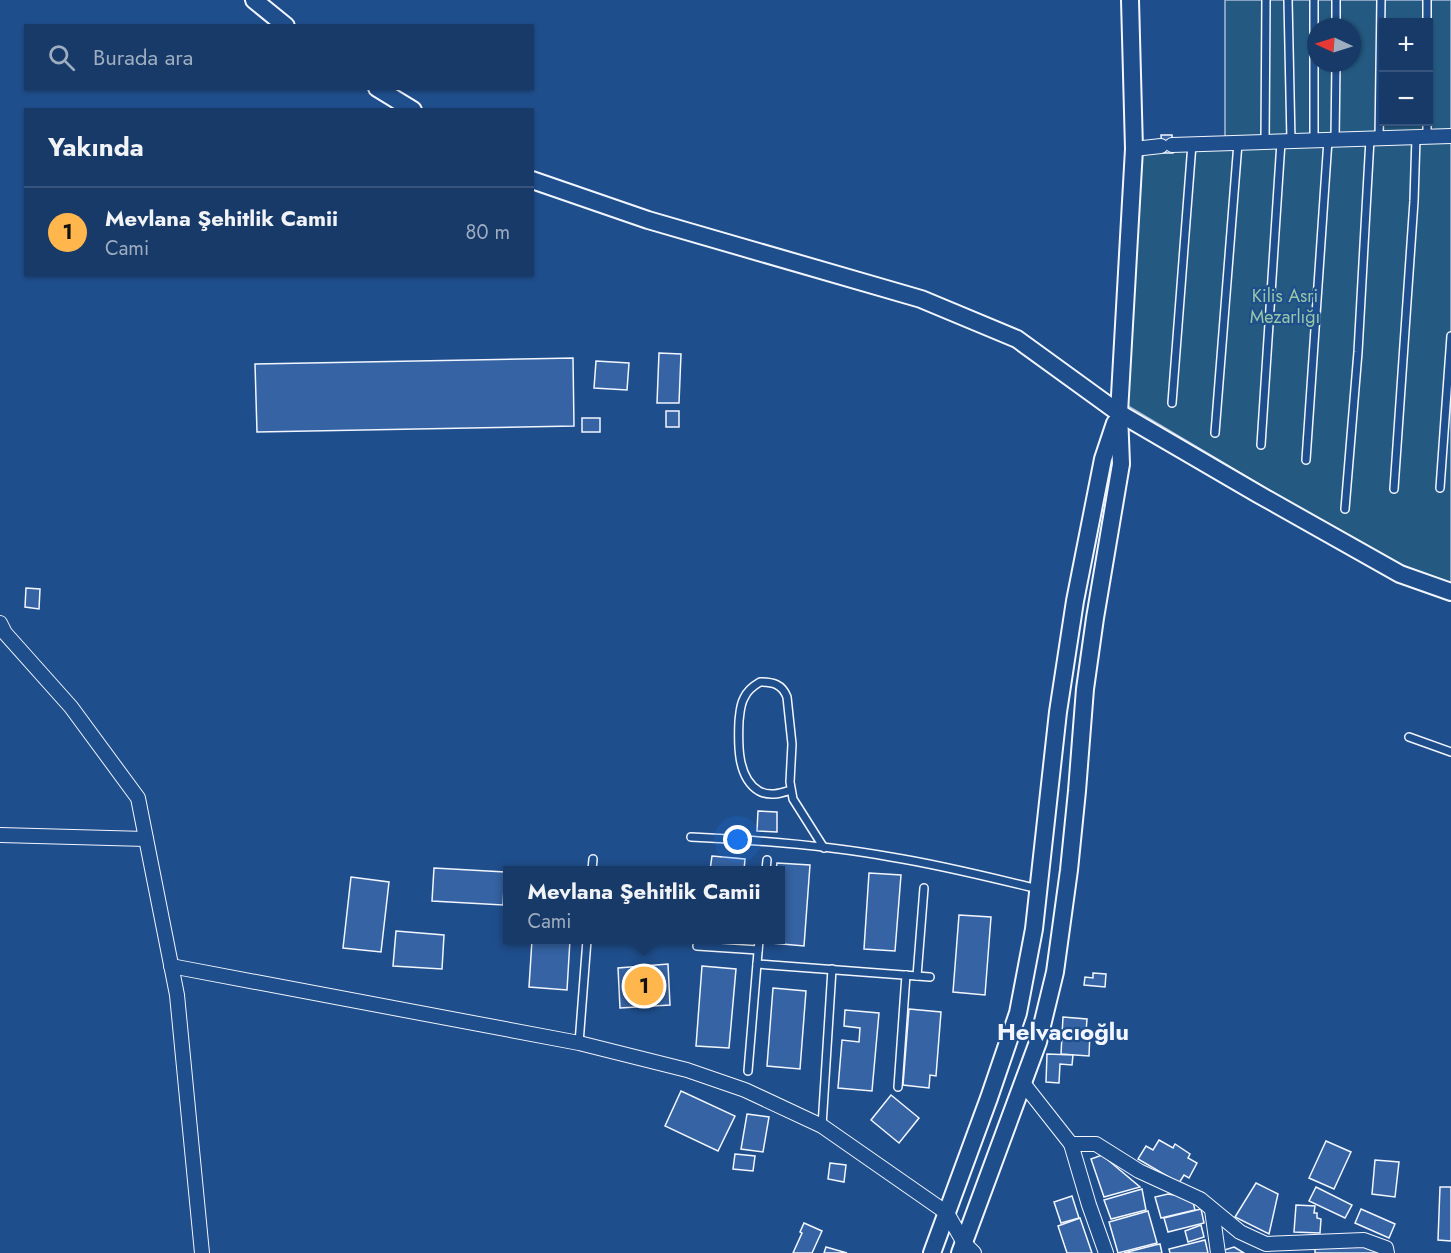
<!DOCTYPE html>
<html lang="tr">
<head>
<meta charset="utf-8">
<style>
	body { margin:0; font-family:Jost,sans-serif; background:#244571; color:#f1f3f6 }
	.controls { position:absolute; right:18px; top:18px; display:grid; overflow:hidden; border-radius:0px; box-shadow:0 2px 4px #0004 }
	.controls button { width:54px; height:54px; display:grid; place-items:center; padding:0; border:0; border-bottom:2px solid #36547d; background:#173a69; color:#f1f3f6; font:30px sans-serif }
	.compass { position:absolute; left:1307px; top:18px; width:54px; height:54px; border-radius:50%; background:#173a69; box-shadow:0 2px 4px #0004; rotate:274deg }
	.you { position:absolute; left:738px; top:840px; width:21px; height:21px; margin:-15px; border:4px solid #fff; border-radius:50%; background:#1a73e8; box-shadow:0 0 0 9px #1a73e833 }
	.badge { display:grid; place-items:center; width:39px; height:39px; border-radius:50%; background:#ffb74d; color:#111; font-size:20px; font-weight:700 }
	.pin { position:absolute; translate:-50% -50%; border:3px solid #fff; box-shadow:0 2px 6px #0006 }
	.popup { position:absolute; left:503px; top:866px; width:282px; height:78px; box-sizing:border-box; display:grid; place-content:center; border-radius:0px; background:#173a69; filter:drop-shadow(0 2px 4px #0005); font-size:20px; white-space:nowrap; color:#9eadc0 }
	.popup b { font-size:22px; color:#f1f3f6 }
	.popup::after { content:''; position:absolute; left:50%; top:100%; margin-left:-12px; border:12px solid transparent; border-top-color:#173a69 }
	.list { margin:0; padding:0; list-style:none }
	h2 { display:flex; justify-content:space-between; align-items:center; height:78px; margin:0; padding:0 24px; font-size:26px }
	h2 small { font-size:20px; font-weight:400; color:#9eadc0 }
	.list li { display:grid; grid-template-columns:39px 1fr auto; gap:18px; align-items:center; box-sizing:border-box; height:90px; padding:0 24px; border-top:2px solid #36547d }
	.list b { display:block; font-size:22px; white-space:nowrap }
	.list p { margin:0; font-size:20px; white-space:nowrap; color:#9eadc0 }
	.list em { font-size:20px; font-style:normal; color:#9eadc0 }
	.icon { flex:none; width:33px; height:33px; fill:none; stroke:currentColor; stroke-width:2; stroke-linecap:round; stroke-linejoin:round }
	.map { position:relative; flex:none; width:1451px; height:1253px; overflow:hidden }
	.search { position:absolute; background:#173a69; box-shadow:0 2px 4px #0004; left:24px; top:24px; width:510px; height:66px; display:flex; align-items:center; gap:15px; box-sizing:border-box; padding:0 21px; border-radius:0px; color:#9eadc0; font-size:22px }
	.panel { position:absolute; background:#173a69; box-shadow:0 2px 4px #0004; left:24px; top:108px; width:510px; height:168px; border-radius:0px }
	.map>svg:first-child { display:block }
</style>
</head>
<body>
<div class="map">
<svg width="1451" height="1253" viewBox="0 0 1451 1253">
	<rect width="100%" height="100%" fill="#1f4e8c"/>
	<path fill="#245a82" stroke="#a8bbd7" stroke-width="1.5" fill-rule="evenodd" d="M1225,0H1451V595L1395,565L1113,397L1129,155L1225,146ZM1384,22H1428V122H1384ZM1316,27H1352V63H1316Z"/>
	<g fill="#3563a3" stroke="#f2f6ff" stroke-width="1.5">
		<path d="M1161,135H1172L1173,153H1162Z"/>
		<path d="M659,353L681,354L679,403H657Z"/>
		<path d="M573,358L574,426L257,432L255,364Z"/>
		<path d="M596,361L629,363L627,390L594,388Z"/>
		<rect x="666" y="411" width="13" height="16"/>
		<rect x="582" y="418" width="18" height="14"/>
		<path d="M26,588L40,589L39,609L25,607Z"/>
		<path d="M758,811L777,812V832L757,831Z"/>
		<path d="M712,856L745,859L744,870H710Z"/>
		<path d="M777,863L810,865L804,946L771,943V940H780V870H776Z"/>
		<path d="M434,868L505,872L503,905L432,901Z"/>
		<path d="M869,873L901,875L895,951L864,949Z"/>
		<path d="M351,877L389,882L381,952L343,948Z"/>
		<path d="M959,915L991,917L985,995L953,992Z"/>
		<path d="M396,931L444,935L442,969L393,966Z"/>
		<path d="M532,940H570L567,990L529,987Z"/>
		<path d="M668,964L670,1005L620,1008L618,968Z"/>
		<path d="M702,966L736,969L729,1048L696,1046Z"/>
		<path d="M1093,973L1106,974L1105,987L1084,985L1085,977L1093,978Z"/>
		<path d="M773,988L806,991L800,1069L767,1066Z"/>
		<path d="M909,1009L941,1012L936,1076L930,1075L929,1088L903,1085Z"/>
		<path d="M845,1010L879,1013L872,1091L838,1088L842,1040L859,1042L860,1028L844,1026Z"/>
		<path d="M1063,1017L1087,1019L1086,1032H1090L1089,1056L1061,1054Z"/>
		<path d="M1047,1054L1073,1055L1072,1065L1060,1064L1059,1083L1046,1082Z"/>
		<path d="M681,1091L735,1116L718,1151L665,1126Z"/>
		<path d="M891,1095L919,1118L899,1143L871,1120Z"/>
		<path d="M747,1114L769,1117L763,1152L741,1149Z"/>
		<path d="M1159,1140L1173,1148L1175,1144L1190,1154L1188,1158L1197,1163L1189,1178L1184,1175L1179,1183L1138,1159L1146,1146L1153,1150Z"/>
		<path d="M1326,1141L1351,1152L1334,1189L1309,1178Z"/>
		<path d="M735,1154L755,1156L753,1171L733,1169Z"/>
		<path d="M1102,1155L1140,1187L1104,1197L1091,1159Z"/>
		<path d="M1375,1160L1399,1162L1395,1197L1372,1194Z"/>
		<path d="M830,1163L846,1165L844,1182L828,1179Z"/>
		<path d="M1256,1183L1278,1194L1269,1234L1235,1217Z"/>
		<path d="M1316,1187L1352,1205L1345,1218L1309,1201Z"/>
		<path d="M1440,1187H1451V1241L1438,1240Z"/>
		<path d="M1142,1189L1146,1210L1111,1219L1104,1200Z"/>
		<path d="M1168,1194L1192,1198L1195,1210L1161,1218L1155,1197Z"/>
		<path d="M1072,1196L1079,1218L1061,1223L1054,1202Z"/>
		<path d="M1296,1205L1315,1206L1314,1213H1317V1218L1321,1219L1320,1233L1294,1232Z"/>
		<path d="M1201,1209L1204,1223L1168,1232L1164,1218Z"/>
		<path d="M1361,1209L1395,1224L1389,1238L1355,1223Z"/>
		<path d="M1148,1211L1157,1243L1118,1253L1109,1222Z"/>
		<path d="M1080,1218L1092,1253H1067L1058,1226Z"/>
		<path d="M804,1223L822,1231L812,1253H793L802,1233L800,1232Z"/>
		<path d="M1201,1225L1204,1237L1188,1242L1185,1231Z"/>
		<path d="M1205,1240L1208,1253H1170L1169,1249Z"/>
		<path d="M1160,1244L1162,1253H1124L1155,1245Z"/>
		<path d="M1315,1245L1357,1246L1383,1250L1382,1253H1315Z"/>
		<path d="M826,1247L847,1253H824Z"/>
		<path d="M1234,1247L1244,1253H1221V1251Z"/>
	</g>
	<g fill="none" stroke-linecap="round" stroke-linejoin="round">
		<g stroke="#f2f6ff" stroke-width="10">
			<g id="service">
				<path d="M1288,0L1291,141"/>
				<path d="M1314,0V140"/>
				<path d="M1336,0V27"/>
				<path d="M1427,0V22"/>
				<path d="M1427,137V122"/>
				<path d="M1335,139L1336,63"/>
				<path d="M1379,139L1381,0"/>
				<path d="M1265,142L1266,0"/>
				<path d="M1172,403L1192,144"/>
				<path d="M1215,433L1238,143"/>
				<path d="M1261,445L1281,142"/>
				<path d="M1306,460L1328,140"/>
				<path d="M1440,488L1451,336"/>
				<path d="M1394,489L1414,201L1416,137"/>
				<path d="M1345,509L1358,352L1370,139"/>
				<path d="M1409,737L1451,752"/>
				<path d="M791,790C781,793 770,797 759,791C737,778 738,744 739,721C740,713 740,705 744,698C747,691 753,686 760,682C773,682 782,684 787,697L792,744L790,782L793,799L824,848"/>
				<path d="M691,837C758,840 825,845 891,857C941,865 989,877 1038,889"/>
				<path d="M592,870L593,859"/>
				<path d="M766,870L767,860"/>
				<path d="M697,946L758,950"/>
				<path d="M757,964L930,977"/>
				<path d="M917,976L924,888"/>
				<path d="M579,1043L587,940"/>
				<path d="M748,1071L759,940"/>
				<path d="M898,1087L906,975"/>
				<path d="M822,1126L832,969"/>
			</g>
		</g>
		<g stroke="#f2f6ff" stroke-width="16">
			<g id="minor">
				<path d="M1172,145L1451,136"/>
				<path d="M1134,149L1161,146"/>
				<path d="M0,623L5,633L71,707L138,798L177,995L202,1253"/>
				<path d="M0,835L146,839"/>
				<path d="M171,966L579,1043L687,1070L745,1090L822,1126L947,1213L964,1243L974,1253"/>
				<path d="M1023,1083L1071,1144L1089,1205L1106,1253"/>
				<path d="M1071,1144H1096L1139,1171L1200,1199L1240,1232L1266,1244L1364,1240L1386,1248L1387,1253"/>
				<path d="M1212,1210L1218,1253"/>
			</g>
		</g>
		<g stroke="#f2f6ff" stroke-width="20">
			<g id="tertiary">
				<path d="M254,0L286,26"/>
				<path d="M377,88L413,110"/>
				<path d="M532,180L648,220L921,299L1017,339L1119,413L1258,494L1400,574L1451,592"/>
				<path d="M932,1253L989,1098L1018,1013L1034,929L1058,712L1075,601L1103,459L1115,423"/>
				<path d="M960,1253L1038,1042L1055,972L1069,870L1077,791L1085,689L1095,618L1121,464L1119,413L1134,149L1130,0"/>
			</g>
		</g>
		<use href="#service" stroke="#1f4e8c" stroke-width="7"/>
		<use href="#minor" stroke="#1f4e8c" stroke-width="14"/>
		<use href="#tertiary" stroke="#1f4e8c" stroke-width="16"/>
	</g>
	<g text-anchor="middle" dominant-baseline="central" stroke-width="4.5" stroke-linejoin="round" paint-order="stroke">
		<g font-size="18" fill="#97c8a6" stroke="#1f4e8c">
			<text x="1285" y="296">Kilis Asri<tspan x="1285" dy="21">Mezarlığı</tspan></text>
		</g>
		<g font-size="24" font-weight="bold" fill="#f2f6ff" stroke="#1f4e8c">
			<text x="1063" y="1031">Helvacıoğlu</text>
		</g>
	</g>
</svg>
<div class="controls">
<button>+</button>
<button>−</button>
</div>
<svg class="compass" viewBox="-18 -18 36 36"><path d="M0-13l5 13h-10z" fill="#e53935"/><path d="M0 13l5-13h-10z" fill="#9eadc0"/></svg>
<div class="you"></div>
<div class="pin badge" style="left:644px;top:986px">1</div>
<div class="popup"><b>Mevlana Şehitlik Camii</b>Cami</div>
<div class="search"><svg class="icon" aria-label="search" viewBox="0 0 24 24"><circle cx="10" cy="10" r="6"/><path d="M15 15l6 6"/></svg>Burada ara</div>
<section class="panel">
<h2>Yakında<small></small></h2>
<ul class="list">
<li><span class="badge">1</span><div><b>Mevlana Şehitlik Camii</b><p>Cami</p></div><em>80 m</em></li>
</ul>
</section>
</div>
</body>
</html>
